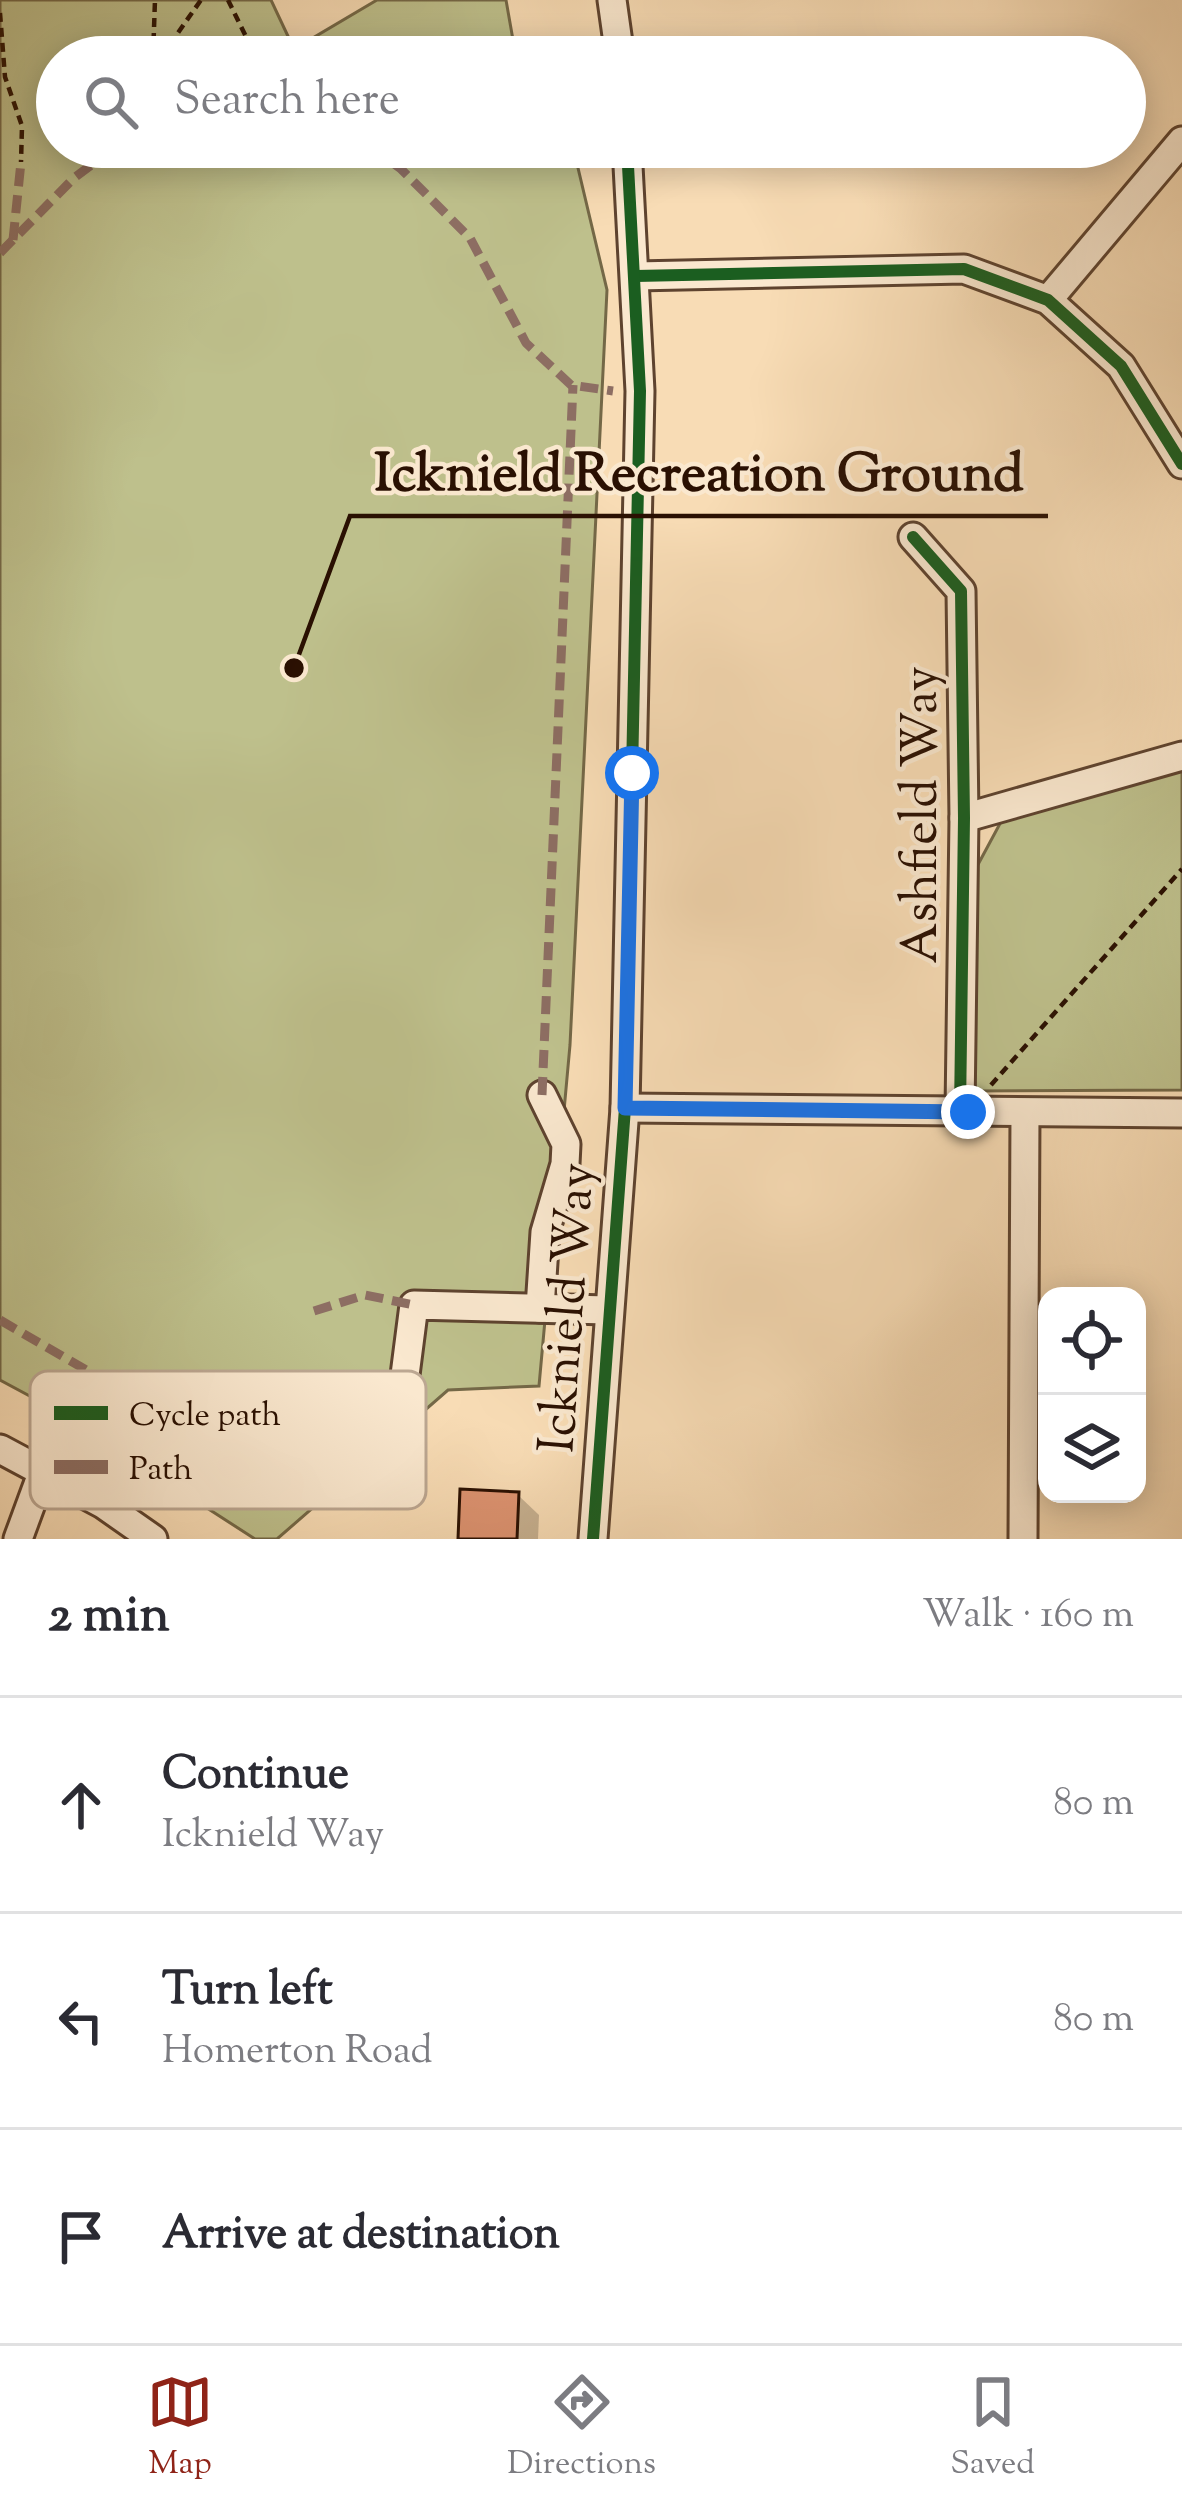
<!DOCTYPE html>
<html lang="en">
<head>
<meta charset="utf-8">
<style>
	body { margin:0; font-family:"Sorts Mill Goudy",serif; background:#f2f2f3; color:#2b2b33 }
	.controls { position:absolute; right:36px; bottom:36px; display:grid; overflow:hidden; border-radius:24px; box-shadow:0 6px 30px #0003 }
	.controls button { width:108px; height:108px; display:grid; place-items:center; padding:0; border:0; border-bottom:3px solid #e1e1e2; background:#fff; color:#2b2b33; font:60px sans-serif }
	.stop { position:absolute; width:36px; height:36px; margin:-27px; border:9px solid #1a73e8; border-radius:50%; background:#fff }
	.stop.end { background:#1a73e8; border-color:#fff; box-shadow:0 3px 12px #0008 }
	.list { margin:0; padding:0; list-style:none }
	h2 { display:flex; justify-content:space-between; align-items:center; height:156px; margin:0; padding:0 48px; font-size:51px }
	h2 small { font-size:39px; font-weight:400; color:#7c7c81 }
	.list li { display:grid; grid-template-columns:78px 1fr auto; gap:36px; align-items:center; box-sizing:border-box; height:216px; padding:0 48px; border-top:3px solid #e1e1e2 }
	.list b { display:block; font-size:45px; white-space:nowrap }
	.list p { margin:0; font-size:39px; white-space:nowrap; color:#7c7c81 }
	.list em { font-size:39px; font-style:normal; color:#7c7c81 }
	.icon { flex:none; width:66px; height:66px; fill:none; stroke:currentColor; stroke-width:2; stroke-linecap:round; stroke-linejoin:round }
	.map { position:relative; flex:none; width:1182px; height:1539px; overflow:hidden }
	.search { position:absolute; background:#fff; box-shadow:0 6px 30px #0003; left:36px; right:36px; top:36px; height:132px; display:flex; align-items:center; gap:30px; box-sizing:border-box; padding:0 42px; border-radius:66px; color:#7c7c81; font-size:45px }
	.sheet { height:804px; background:#fff }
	nav { display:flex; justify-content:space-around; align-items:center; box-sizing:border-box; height:168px; border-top:3px solid #e1e1e2; background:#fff; font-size:33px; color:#7c7c81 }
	nav a { display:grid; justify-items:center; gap:6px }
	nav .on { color:#8f2418 }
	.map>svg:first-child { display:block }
</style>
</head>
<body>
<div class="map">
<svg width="1182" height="1539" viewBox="0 0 1182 1539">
	<rect width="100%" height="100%" fill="#f8dcb5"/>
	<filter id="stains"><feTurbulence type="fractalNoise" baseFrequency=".00167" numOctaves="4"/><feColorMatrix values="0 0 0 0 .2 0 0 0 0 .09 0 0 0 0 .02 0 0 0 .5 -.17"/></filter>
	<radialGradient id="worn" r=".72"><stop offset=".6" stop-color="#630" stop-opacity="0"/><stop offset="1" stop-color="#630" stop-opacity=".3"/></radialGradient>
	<g fill="#bec08c" stroke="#746847" stroke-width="3">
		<path d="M0,0H271L294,49L377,0H506L516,57H57V147H573L607,290L570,1045L539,1386L448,1390L277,1539H255L52,1408L0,1380Z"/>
		<path d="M1182,768V1090L973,1091L974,872L1003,818Z"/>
	</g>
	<path fill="#0003" d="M518,1495L539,1515L538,1539H461Z"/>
	<path fill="#dd9371" stroke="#2a1002" stroke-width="3" d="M460,1489L519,1492L517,1539H458Z"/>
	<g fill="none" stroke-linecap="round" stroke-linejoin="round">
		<g stroke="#5e432f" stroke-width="33">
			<g id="minor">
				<path d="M612,0L620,57"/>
				<path d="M636,276L964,269L1048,300L1121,366L1182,464"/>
				<path d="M1048,300L1182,141"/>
				<path d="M913,537L961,591L964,818L960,1111"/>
				<path d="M964,818L1182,756"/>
				<path d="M625,1108L1182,1113"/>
				<path d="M540,1308L545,1232L565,1164L566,1144L542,1095"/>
				<path d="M405,1375L414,1305L608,1310"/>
				<path d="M0,1449L103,1504L153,1539"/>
				<path d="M18,1539L43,1471"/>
				<path d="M593,1539L625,1108L640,391L627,147"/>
				<path d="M1023,1539L1025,1113"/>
			</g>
		</g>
		<g stroke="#2a1002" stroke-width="4.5" stroke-dasharray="9 6" stroke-linecap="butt">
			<path d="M228,0L256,57"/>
			<path d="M0,13L5,77L22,126L21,162"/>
			<path d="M153,57L155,0"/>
			<path d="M161,57L201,0"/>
			<path d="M991,1085L1182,869"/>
		</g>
		<use href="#minor" stroke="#fae8cf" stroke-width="27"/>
		<g stroke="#8d6e63" stroke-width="9" stroke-dasharray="18 9" stroke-linecap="butt">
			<path d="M372,147L401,169L470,238L526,343L571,385L613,391"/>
			<path d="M13,240L21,162"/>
			<path d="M0,253L74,178L115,147"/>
			<path d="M542,1095L573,385"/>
			<path d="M314,1311L365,1295L414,1305"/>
			<path d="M0,1320L136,1399L238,1417L330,1411L405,1375"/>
			<path d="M114,1487L136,1399"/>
		</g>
		<g stroke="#fae8cf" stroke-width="20">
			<g id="cycleway">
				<path d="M636,276L964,269L1048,300L1121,366L1182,464"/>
				<path d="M913,537L961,591L964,818L960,1111"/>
				<path d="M593,1539L625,1108L640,391L627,147"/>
			</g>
		</g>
		<use href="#cycleway" stroke="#1b5e20" stroke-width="12"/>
	</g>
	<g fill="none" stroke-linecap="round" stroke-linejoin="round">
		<path stroke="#1a73e8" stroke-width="15" d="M632,773L625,1108L968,1112"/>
	</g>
	<g text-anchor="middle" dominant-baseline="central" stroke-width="9" stroke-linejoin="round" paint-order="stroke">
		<g font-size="51" fill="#2a1002" stroke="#fae8cf">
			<text transform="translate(923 815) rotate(-90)">Ashfield Way</text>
			<text transform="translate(570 1308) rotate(-86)">Icknield Way</text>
		</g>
	</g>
	<rect x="30" y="1371" width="396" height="138" rx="18" fill="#fae8cf" stroke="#bca792" stroke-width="3"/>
	<rect x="54" y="1406" width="54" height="14" fill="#1b5e20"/>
	<rect x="54" y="1460" width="54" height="14" fill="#8d6e63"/>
	<g font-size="33" fill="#2a1002">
		<text x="129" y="1425">Cycle path</text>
		<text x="129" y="1479">Path</text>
	</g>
	<path fill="none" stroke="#2a1002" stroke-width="4.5" d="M294 668L350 516H1048"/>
	<circle fill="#2a1002" stroke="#fae8cf" stroke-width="4.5" cx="294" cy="668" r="12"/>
	<g font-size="54" text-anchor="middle" font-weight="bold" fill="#2a1002" stroke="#fae8cf" stroke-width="9" stroke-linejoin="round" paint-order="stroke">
		<text x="699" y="490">Icknield Recreation Ground</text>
	</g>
	<rect width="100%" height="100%" filter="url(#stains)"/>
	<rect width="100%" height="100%" fill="url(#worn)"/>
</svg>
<div class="controls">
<button><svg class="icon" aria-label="locate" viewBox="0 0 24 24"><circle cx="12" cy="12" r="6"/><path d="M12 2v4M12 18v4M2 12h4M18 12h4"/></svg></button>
<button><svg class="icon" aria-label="layers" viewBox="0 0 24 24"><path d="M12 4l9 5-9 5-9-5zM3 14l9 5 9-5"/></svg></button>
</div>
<div class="stop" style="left:632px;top:773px"></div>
<div class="stop end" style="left:968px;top:1112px"></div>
<div class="search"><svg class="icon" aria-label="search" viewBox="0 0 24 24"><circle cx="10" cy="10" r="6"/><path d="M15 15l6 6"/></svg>Search here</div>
</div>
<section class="sheet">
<h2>2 min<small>Walk · 160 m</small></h2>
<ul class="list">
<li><svg class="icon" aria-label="ahead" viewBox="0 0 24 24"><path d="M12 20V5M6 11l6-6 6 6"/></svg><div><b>Continue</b><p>Icknield Way</p></div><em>80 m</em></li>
<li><svg class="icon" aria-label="left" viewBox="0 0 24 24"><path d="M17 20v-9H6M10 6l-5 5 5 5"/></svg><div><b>Turn left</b><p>Homerton Road</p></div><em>80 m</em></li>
<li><svg class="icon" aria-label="arrive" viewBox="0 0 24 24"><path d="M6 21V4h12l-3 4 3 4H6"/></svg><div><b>Arrive at destination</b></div></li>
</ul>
</section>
<nav>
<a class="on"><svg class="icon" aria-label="map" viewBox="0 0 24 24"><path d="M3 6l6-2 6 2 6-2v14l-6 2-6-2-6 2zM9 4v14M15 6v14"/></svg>Map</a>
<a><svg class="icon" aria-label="directions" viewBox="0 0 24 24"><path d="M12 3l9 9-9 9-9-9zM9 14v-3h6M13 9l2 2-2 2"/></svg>Directions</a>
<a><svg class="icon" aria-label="saved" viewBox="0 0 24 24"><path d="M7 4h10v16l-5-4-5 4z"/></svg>Saved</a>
</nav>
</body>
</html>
